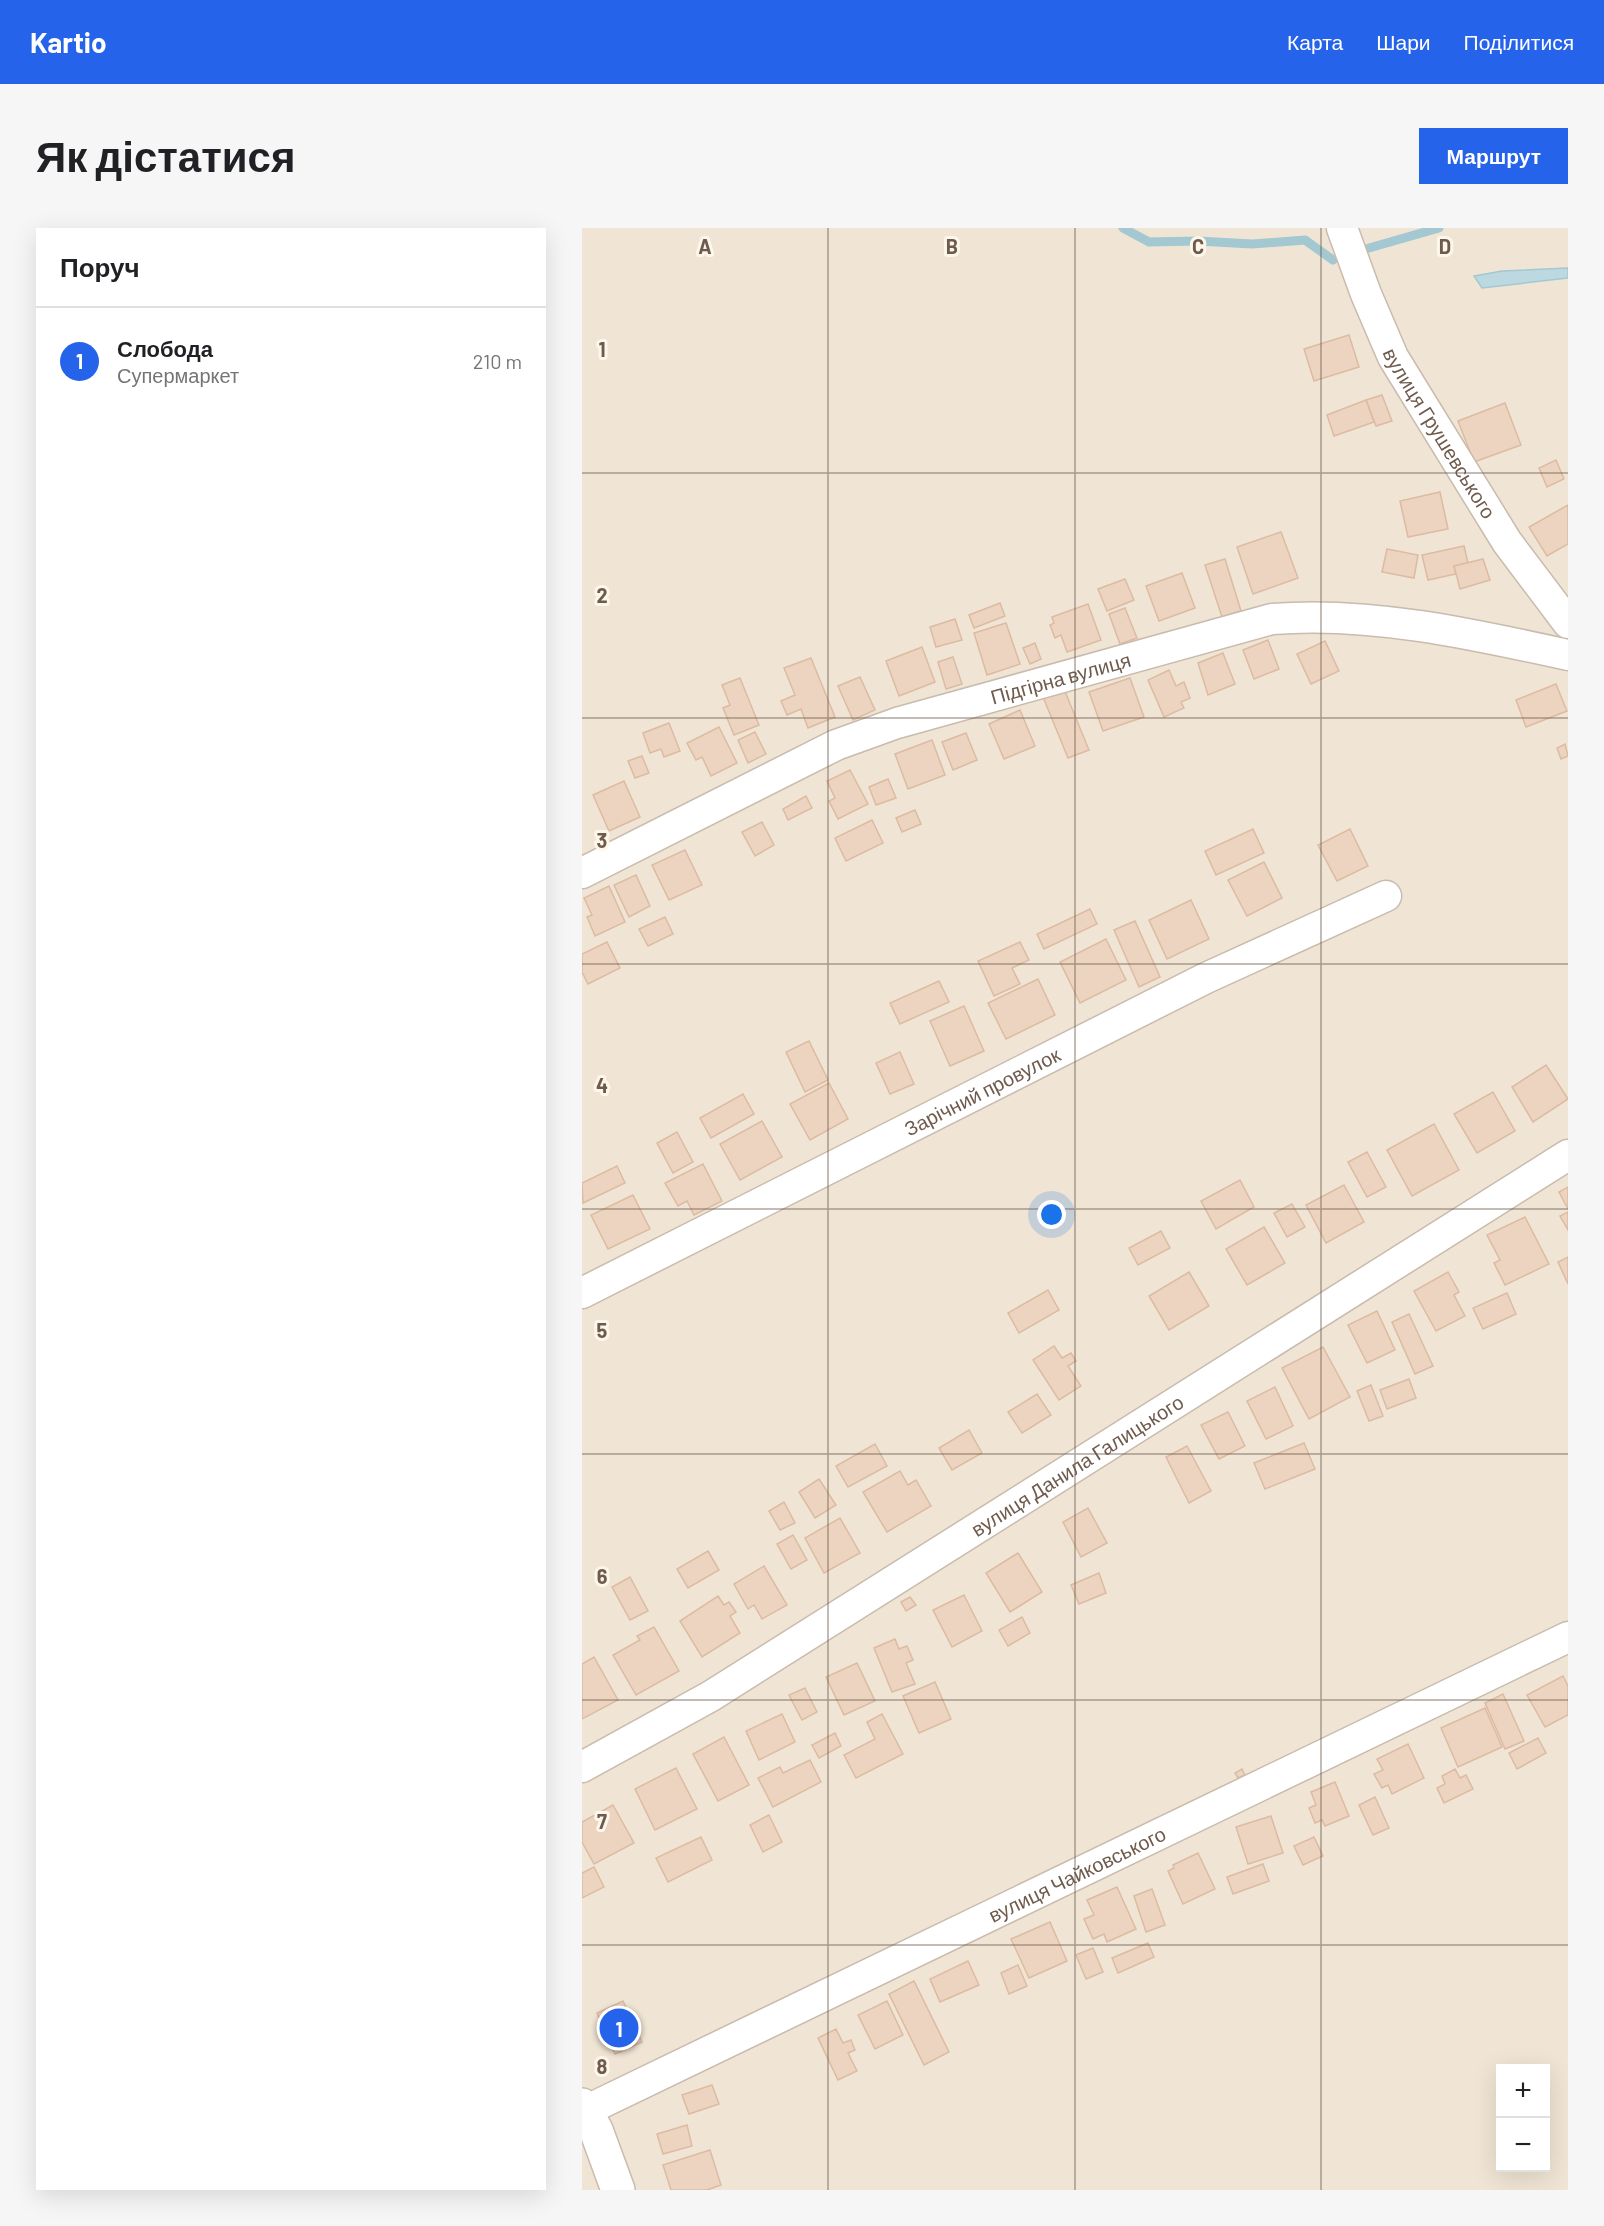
<!DOCTYPE html>
<html lang="uk">
<head>
<meta charset="utf-8">
<style>
	body { margin:0; font-family:Barlow,sans-serif; background:#f6f6f6; color:#202124 }
	.controls { position:absolute; right:18px; bottom:18px; display:grid; overflow:hidden; border-radius:0px; box-shadow:0 6px 24px #0002 }
	.controls button { width:54px; height:54px; display:grid; place-items:center; padding:0; border:0; border-bottom:2px solid #e0e0e0; background:#fff; color:#202124; font:30px sans-serif }
	.you { position:absolute; left:470px; top:987px; width:21px; height:21px; margin:-15px; border:4px solid #fff; border-radius:50%; background:#1a73e8; box-shadow:0 0 0 9px #1a73e833 }
	.badge { display:grid; place-items:center; width:39px; height:39px; border-radius:50%; background:#2563eb; color:#fff; font-size:20px; font-weight:700 }
	.pin { position:absolute; translate:-50% -50%; border:3px solid #fff; box-shadow:0 2px 6px #0006 }
	.list { margin:0; padding:0; list-style:none }
	h2 { display:flex; justify-content:space-between; align-items:center; height:78px; margin:0; padding:0 24px; font-size:26px }
	h2 small { font-size:20px; font-weight:400; color:#757577 }
	.list li { display:grid; grid-template-columns:39px 1fr auto; gap:18px; align-items:center; box-sizing:border-box; height:108px; padding:0 24px; border-top:2px solid #e0e0e0 }
	.list b { display:block; font-size:22px; white-space:nowrap }
	.list p { margin:0; font-size:20px; white-space:nowrap; color:#757577 }
	.list em { font-size:20px; font-style:normal; color:#757577 }
	.map { position:relative; flex:none; width:986px; height:1962px; overflow:hidden; border-radius:0px }
	header { display:flex; align-items:center; gap:36px; box-sizing:border-box; height:84px; padding:0 30px; background:#2563eb; color:#fff }
	header strong { font-size:28px }
	nav { display:flex; gap:33px; margin-inline-start:auto; font-size:21px }
	.intro { display:flex; align-items:center; justify-content:space-between; box-sizing:border-box; height:144px; padding:0 36px }
	h1 { margin:0; font-size:42px }
	.button { padding:15px 27px; border-radius:0px; background:#2563eb; color:#fff; font-size:21px; font-weight:700 }
	main { display:flex; gap:36px; padding:0 36px }
	aside { flex:1; background:#fff; border-radius:0px; box-shadow:0 6px 24px #0002 }
	.map>svg:first-child { display:block }
</style>
</head>
<body>
<header>
<strong>Kartio</strong>
<nav><a>Карта</a><a>Шари</a><a>Поділитися</a></nav>
</header>
<div class="intro"><h1>Як дістатися</h1><a class="button">Маршрут</a></div>
<main>
<aside>
<h2>Поруч<small></small></h2>
<ul class="list">
<li><span class="badge">1</span><div><b>Слобода</b><p>Супермаркет</p></div><em>210 m</em></li>
</ul>
</aside>
<div class="map">
<svg width="986" height="1962" viewBox="0 0 986 1962">
	<rect width="100%" height="100%" fill="#f9f3e5"/>
	<path fill="#f0e5d4" fill-rule="evenodd" d="M0,0H986V1962H0ZM918,1840H963V1940H918Z"/>
	<path fill="#bcd9e1" stroke="#a3c8d1" stroke-width="1.5" d="M986,40V50L900,60L892,48L920,43Z"/>
	<g fill="none" stroke-linecap="round" stroke-linejoin="round">
		<g stroke="#a3c8d1" stroke-width="9">
			<path d="M541,0L567,14L616,13L670,16L723,12L751,32"/>
			<path d="M787,20L857,0"/>
		</g>
	</g>
	<g fill="#ecd4c0" stroke="#dcbba2" stroke-width="1.5">
		<path d="M767,107L777,139L732,153L722,121Z"/>
		<path d="M800,167L810,193L794,198L784,172Z"/>
		<path d="M784,172L792,194L752,208L745,187Z"/>
		<path d="M923,175L939,217L892,234L876,193Z"/>
		<path d="M974,232L982,251L965,259L957,240Z"/>
		<path d="M858,264L866,301L826,309L818,273Z"/>
		<path d="M986,277V316L965,328L947,299Z"/>
		<path d="M699,304L716,350L671,366L655,319Z"/>
		<path d="M882,318L886,335L872,338L874,346L846,352L840,327Z"/>
		<path d="M805,321L836,327L832,350L800,344Z"/>
		<path d="M643,331L659,383L640,389L623,337Z"/>
		<path d="M901,331L908,352L878,361L872,338Z"/>
		<path d="M600,345L613,380L577,393L564,358Z"/>
		<path d="M543,351L552,372L525,383L516,361Z"/>
		<path d="M418,375L423,388L392,400L387,387Z"/>
		<path d="M506,376L519,412L485,424L479,407L473,410L468,397L472,395L470,389Z"/>
		<path d="M543,380L555,410L538,416L527,386Z"/>
		<path d="M373,391L380,412L354,419L348,399Z"/>
		<path d="M424,395L438,436L405,447L392,405Z"/>
		<path d="M686,412L697,441L672,451L661,422Z"/>
		<path d="M743,413L757,443L729,456L715,426Z"/>
		<path d="M453,415L459,431L448,436L441,420Z"/>
		<path d="M340,419L353,454L317,468L304,433Z"/>
		<path d="M641,425L653,456L626,467L616,435Z"/>
		<path d="M371,429L380,456L364,461L356,434Z"/>
		<path d="M229,430L253,489L226,500L219,481L205,487L199,473L213,467L202,440Z"/>
		<path d="M587,442L594,458L602,454L608,470L599,474L602,480L582,489L566,452Z"/>
		<path d="M278,449L293,482L271,492L256,458Z"/>
		<path d="M158,450L177,497L152,507L141,480L148,477L140,457Z"/>
		<path d="M548,450L562,489L521,503L507,464Z"/>
		<path d="M974,456L985,483L944,499L934,472Z"/>
		<path d="M482,461L507,522L486,530L461,469Z"/>
		<path d="M438,482L453,518L422,531L407,496Z"/>
		<path d="M87,495L98,523L82,529L79,521L68,525L61,505Z"/>
		<path d="M137,499L155,535L129,548L120,529L114,532L105,515Z"/>
		<path d="M173,504L184,526L166,535L156,512Z"/>
		<path d="M384,505L395,532L371,542L360,514Z"/>
		<path d="M350,512L363,547L326,561L313,526Z"/>
		<path d="M983,516L986,528L979,531L975,520Z"/>
		<path d="M60,528L67,545L53,550L46,533Z"/>
		<path d="M268,542L286,576L256,591L247,573L253,570L245,553Z"/>
		<path d="M306,551L314,570L294,577L287,559Z"/>
		<path d="M42,553L58,589L27,603L11,567Z"/>
		<path d="M224,568L230,580L206,592L201,581Z"/>
		<path d="M333,582L339,596L320,604L314,590Z"/>
		<path d="M290,592L301,615L264,633L253,610Z"/>
		<path d="M180,594L192,617L173,628L160,604Z"/>
		<path d="M671,601L682,625L634,647L623,623Z"/>
		<path d="M768,601L786,638L755,653L736,617Z"/>
		<path d="M103,622L120,657L87,672L70,637Z"/>
		<path d="M682,634L700,670L665,688L646,652Z"/>
		<path d="M54,647L68,678L47,689L32,657Z"/>
		<path d="M27,658L43,694L13,708L5,689L10,687L2,670Z"/>
		<path d="M609,672L627,711L585,731L567,692Z"/>
		<path d="M508,681L515,696L462,721L455,706Z"/>
		<path d="M83,689L91,706L66,718L57,701Z"/>
		<path d="M553,693L578,749L557,759L532,702Z"/>
		<path d="M524,711L544,752L498,775L478,734Z"/>
		<path d="M25,714L38,740L6,756L0,744V726Z"/>
		<path d="M438,714L447,732L430,740L438,756L412,768L396,733Z"/>
		<path d="M456,751L473,787L424,811L406,775Z"/>
		<path d="M357,753L367,774L318,796L308,775Z"/>
		<path d="M382,778L402,823L368,838L348,793Z"/>
		<path d="M227,813L246,852L223,864L204,824Z"/>
		<path d="M318,824L332,856L308,866L294,835Z"/>
		<path d="M964,837L986,871L951,894L930,859Z"/>
		<path d="M247,855L266,891L228,912L208,876Z"/>
		<path d="M911,864L933,903L895,925L872,886Z"/>
		<path d="M161,866L172,886L129,910L118,890Z"/>
		<path d="M180,893L200,929L158,952L138,916Z"/>
		<path d="M852,896L877,942L830,968L805,922Z"/>
		<path d="M95,904L111,934L91,945L75,915Z"/>
		<path d="M785,924L804,959L785,969L766,934Z"/>
		<path d="M121,936L140,973L112,987L105,973L96,978L83,955Z"/>
		<path d="M35,938L43,955L1,975L0,955Z"/>
		<path d="M658,952L672,979L634,1001L619,973Z"/>
		<path d="M762,957L782,994L744,1015L724,977Z"/>
		<path d="M986,959V981L977,964Z"/>
		<path d="M51,967L68,1001L26,1021L9,987Z"/>
		<path d="M710,976L723,999L705,1009L692,985Z"/>
		<path d="M986,984V1002L978,988Z"/>
		<path d="M943,989L967,1036L923,1057L912,1035L918,1032L905,1007Z"/>
		<path d="M682,999L703,1035L665,1057L644,1021Z"/>
		<path d="M579,1003L588,1020L556,1037L547,1020Z"/>
		<path d="M986,1029V1056L976,1034Z"/>
		<path d="M607,1044L627,1078L587,1102L567,1068Z"/>
		<path d="M866,1044L877,1064L872,1067L883,1088L854,1103L832,1063Z"/>
		<path d="M466,1062L477,1082L437,1105L426,1085Z"/>
		<path d="M925,1065L934,1086L901,1101L891,1080Z"/>
		<path d="M795,1083L813,1122L785,1135L766,1097Z"/>
		<path d="M827,1086L851,1138L833,1146L810,1094Z"/>
		<path d="M472,1118L480,1130L489,1125L494,1133L486,1138L499,1158L477,1172L451,1132Z"/>
		<path d="M741,1119L768,1169L727,1191L700,1140Z"/>
		<path d="M827,1151L834,1170L805,1181L798,1162Z"/>
		<path d="M789,1157L801,1188L787,1193L775,1163Z"/>
		<path d="M693,1159L711,1198L684,1211L665,1173Z"/>
		<path d="M455,1166L469,1187L440,1205L426,1184Z"/>
		<path d="M646,1184L663,1218L637,1231L619,1197Z"/>
		<path d="M387,1202L400,1225L370,1242L357,1220Z"/>
		<path d="M722,1215L733,1241L683,1261L672,1235Z"/>
		<path d="M293,1216L305,1238L266,1259L254,1238Z"/>
		<path d="M605,1218L629,1263L607,1275L584,1229Z"/>
		<path d="M318,1243L326,1257L334,1252L349,1278L305,1304L281,1264Z"/>
		<path d="M237,1251L254,1277L233,1290L217,1264Z"/>
		<path d="M202,1274L213,1295L198,1302L187,1283Z"/>
		<path d="M506,1280L525,1315L499,1329L481,1294Z"/>
		<path d="M258,1290L278,1325L242,1345L223,1310Z"/>
		<path d="M211,1307L225,1332L209,1341L195,1316Z"/>
		<path d="M126,1323L137,1342L106,1360L95,1341Z"/>
		<path d="M436,1325L460,1364L428,1384L404,1345Z"/>
		<path d="M182,1338L205,1377L180,1391L172,1377L166,1381L152,1356Z"/>
		<path d="M517,1345L524,1365L497,1376L489,1357Z"/>
		<path d="M48,1349L66,1383L48,1392L30,1359Z"/>
		<path d="M382,1367L400,1403L370,1419L351,1382Z"/>
		<path d="M136,1368L142,1377L147,1374L154,1384L148,1388L158,1405L120,1429L98,1393Z"/>
		<path d="M328,1369L334,1377L324,1383L319,1374Z"/>
		<path d="M440,1389L448,1405L426,1418L417,1402Z"/>
		<path d="M72,1399L97,1443L54,1467L31,1427L58,1412L55,1408Z"/>
		<path d="M313,1411L317,1421L325,1418L331,1432L324,1435L333,1456L310,1464L292,1420Z"/>
		<path d="M12,1429L36,1472L0,1491V1436Z"/>
		<path d="M275,1435L293,1473L262,1487L244,1449Z"/>
		<path d="M981,1448L986,1458V1487L963,1499L945,1467Z"/>
		<path d="M353,1454L369,1491L337,1505L321,1468Z"/>
		<path d="M223,1460L235,1484L220,1492L207,1467Z"/>
		<path d="M921,1466L942,1513L923,1521L903,1475Z"/>
		<path d="M903,1480L920,1519L876,1539L859,1500Z"/>
		<path d="M200,1486L213,1514L177,1532L164,1503Z"/>
		<path d="M300,1486L321,1526L274,1550L262,1527L293,1511L285,1494Z"/>
		<path d="M253,1505L259,1518L237,1530L230,1517Z"/>
		<path d="M142,1509L167,1557L136,1573L111,1526Z"/>
		<path d="M956,1510L964,1525L935,1541L927,1525Z"/>
		<path d="M826,1516L842,1550L810,1566L806,1557L800,1560L792,1546L801,1542L795,1531Z"/>
		<path d="M228,1532L239,1554L191,1579L176,1550L198,1539L201,1545Z"/>
		<path d="M94,1540L115,1581L73,1602L53,1561Z"/>
		<path d="M660,1541L663,1547L656,1550L653,1545Z"/>
		<path d="M873,1541L878,1550L884,1547L891,1561L862,1575L855,1560L863,1556L860,1548Z"/>
		<path d="M753,1554L767,1588L743,1598L740,1592L733,1595L727,1580L734,1577L729,1564Z"/>
		<path d="M793,1569L807,1600L791,1607L777,1577Z"/>
		<path d="M31,1577L52,1615L12,1636L0,1614V1594Z"/>
		<path d="M187,1587L200,1614L181,1624L168,1597Z"/>
		<path d="M689,1588L701,1625L666,1636L654,1599Z"/>
		<path d="M119,1609L130,1632L86,1654L74,1630Z"/>
		<path d="M732,1609L741,1628L721,1637L712,1618Z"/>
		<path d="M616,1625L633,1661L601,1676L586,1643L592,1640L591,1637Z"/>
		<path d="M681,1636L687,1653L651,1666L645,1649Z"/>
		<path d="M12,1639L22,1659L0,1670V1645Z"/>
		<path d="M535,1659L554,1701L525,1714L522,1706L511,1711L502,1691L512,1687L505,1672Z"/>
		<path d="M570,1661L583,1697L564,1704L552,1668Z"/>
		<path d="M468,1694L485,1733L447,1750L429,1711Z"/>
		<path d="M566,1715L572,1729L536,1745L530,1730Z"/>
		<path d="M511,1720L521,1744L504,1751L494,1727Z"/>
		<path d="M386,1733L397,1757L358,1774L348,1751Z"/>
		<path d="M436,1737L445,1758L427,1766L419,1745Z"/>
		<path d="M332,1753L367,1824L342,1837L307,1766Z"/>
		<path d="M41,1773L60,1814L33,1826L15,1785Z"/>
		<path d="M305,1773L321,1807L293,1821L276,1787Z"/>
		<path d="M254,1801L261,1815L269,1812L273,1822L266,1825L275,1843L256,1852L236,1810Z"/>
		<path d="M130,1857L137,1876L107,1886L100,1867Z"/>
		<path d="M105,1897L110,1918L81,1926L75,1906Z"/>
		<path d="M128,1922L139,1957L125,1962H89L81,1937Z"/>
	</g>
	<g fill="none" stroke-linecap="round" stroke-linejoin="round">
		<g stroke="#c9bbad" stroke-width="33">
			<g id="minor">
				<path id="s1" d="M760,0L784,66L811,129L925,314L986,395"/>
				<path id="s2" d="M0,645L254,517L315,495L690,391C787,383 891,406 986,427"/>
				<path id="s3" d="M0,1065L624,750L804,668"/>
				<path id="s4" d="M0,1539L129,1468L986,927"/>
				<path id="s5" d="M3,1883L986,1409"/>
			</g>
		</g>
		<g stroke="#c9bbad" stroke-width="36">
			<path id="tertiary" d="M0,1877L14,1902L36,1962"/>
		</g>
		<use href="#minor" stroke="#fff" stroke-width="30"/>
		<use href="#tertiary" stroke="#fff" stroke-width="33"/>
	</g>
	<path fill="none" stroke="#6f5b4d" stroke-width="1.5" stroke-opacity="0.55" d="M246,0V1962M493,0V1962M739,0V1962M0,245H986M0,490H986M0,736H986M0,981H986M0,1226H986M0,1472H986M0,1717H986"/>
	<g text-anchor="middle" dominant-baseline="central" stroke-width="6" stroke-linejoin="round" paint-order="stroke">
		<g font-size="20" fill="#6f5b4d" stroke="#fdf7eb">
			<text stroke="none"><textPath href="#s1" startOffset="228">вулиця Грушевського</textPath></text>
			<text stroke="none"><textPath href="#s2" startOffset="519">Підгірна вулиця</textPath></text>
			<text stroke="none"><textPath href="#s3" startOffset="448">Зарічний провулок</textPath></text>
			<text stroke="none"><textPath href="#s4" startOffset="580">вулиця Данила Галицького</textPath></text>
			<text stroke="none"><textPath href="#s5" startOffset="546">вулиця Чайковського</textPath></text>
		</g>
	</g>
	<g font-size="20" text-anchor="middle" font-weight="bold" fill="#6f5b4d" stroke="#fdf7eb" stroke-width="6" stroke-linejoin="round" paint-order="stroke">
		<text x="123" y="26">A</text>
		<text x="370" y="26">B</text>
		<text x="616" y="26">C</text>
		<text x="863" y="26">D</text>
		<text x="20" y="129">1</text>
		<text x="20" y="375">2</text>
		<text x="20" y="620">3</text>
		<text x="20" y="865">4</text>
		<text x="20" y="1110">5</text>
		<text x="20" y="1356">6</text>
		<text x="20" y="1601">7</text>
		<text x="20" y="1846">8</text>
	</g>
</svg>
<div class="controls">
<button>+</button>
<button>−</button>
</div>
<div class="you"></div>
<div class="pin badge" style="left:37px;top:1800px">1</div>
</div>
</main>
</body>
</html>
